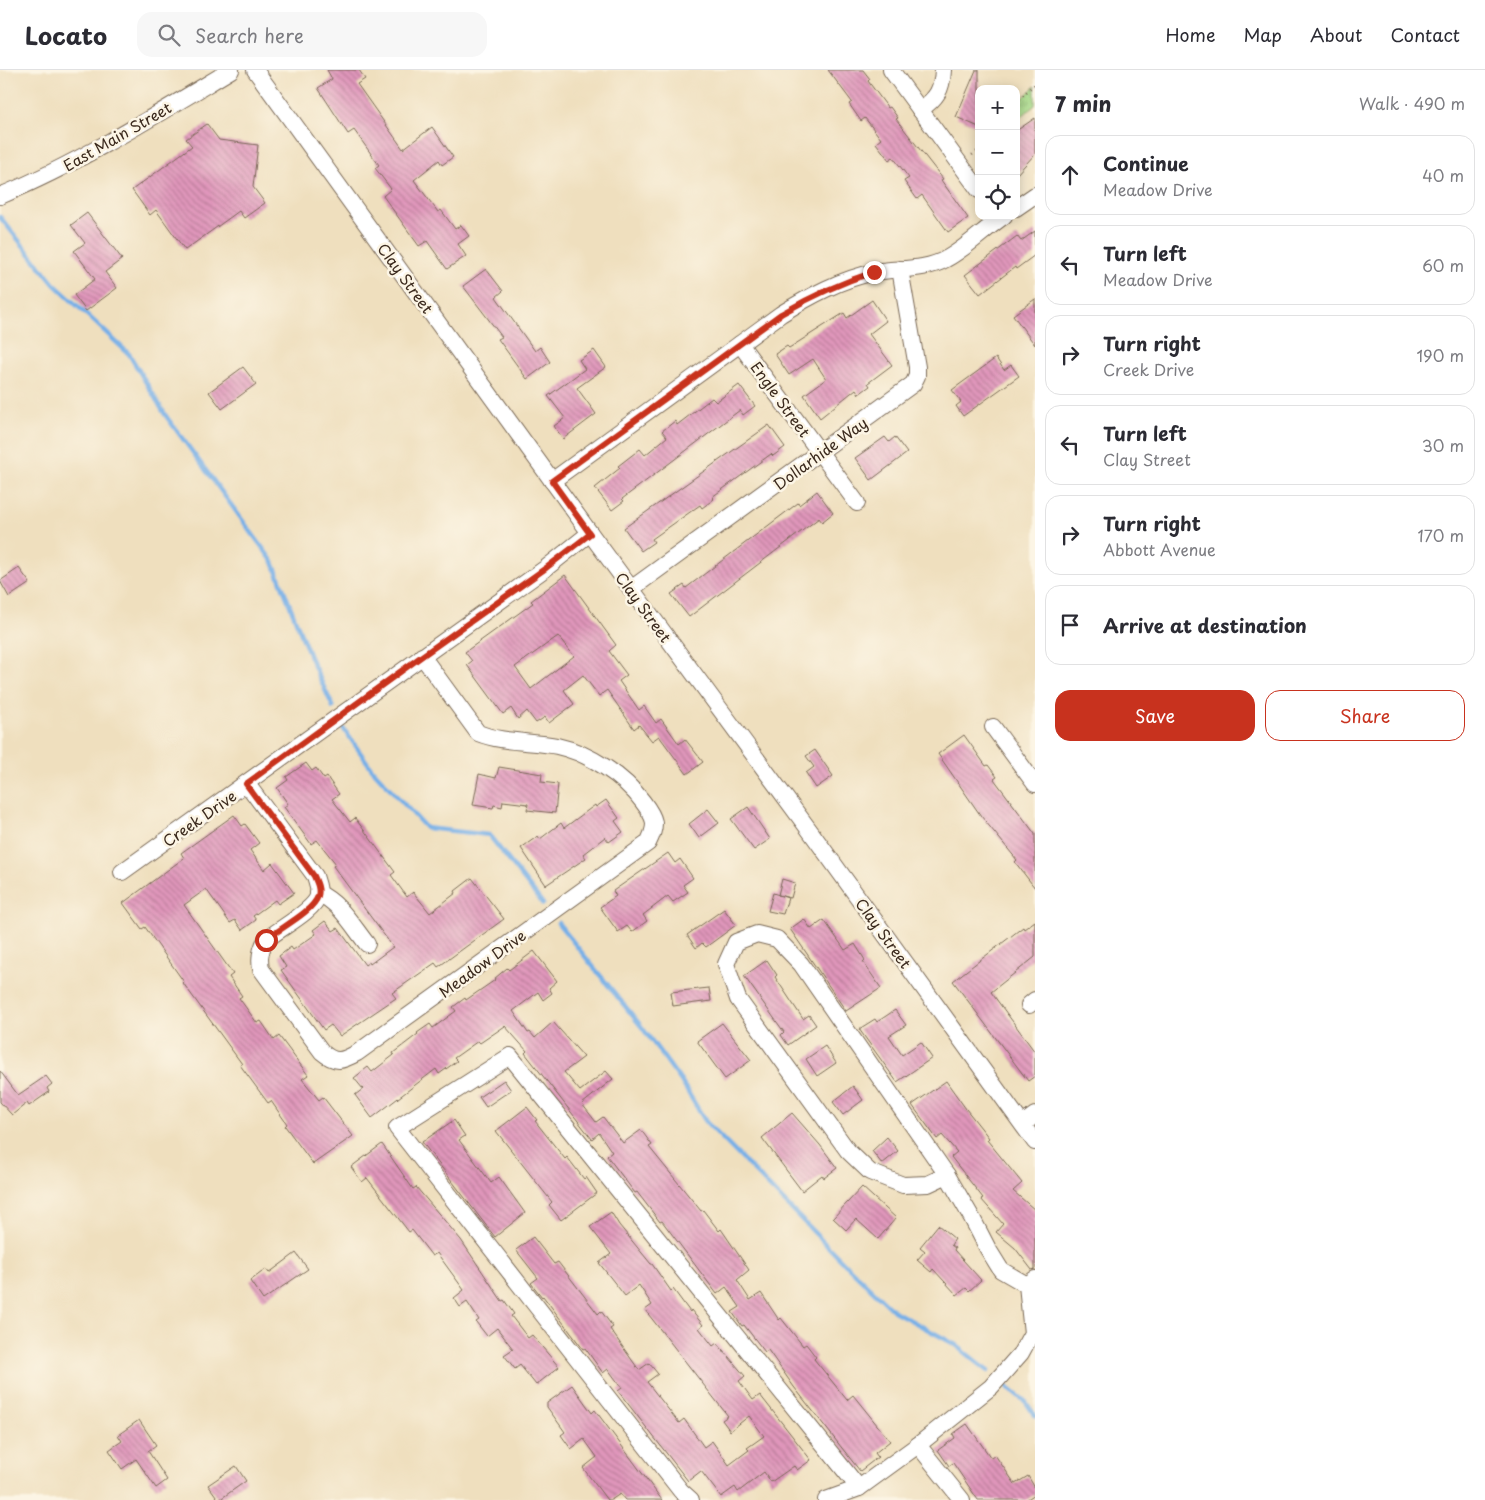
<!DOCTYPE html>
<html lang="en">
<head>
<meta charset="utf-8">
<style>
	body { margin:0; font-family:"Playpen Sans",sans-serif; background:#f7f7f7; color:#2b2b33 }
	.controls { position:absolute; right:15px; top:15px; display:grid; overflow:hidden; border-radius:10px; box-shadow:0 2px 12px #0003 }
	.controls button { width:45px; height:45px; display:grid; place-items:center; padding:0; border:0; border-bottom:1px solid #e1e1e2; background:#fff; color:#2b2b33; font:25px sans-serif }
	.stop { position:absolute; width:15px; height:15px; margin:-11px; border:4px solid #c8321e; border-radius:50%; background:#fff }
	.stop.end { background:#c8321e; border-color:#fff; box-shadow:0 1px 5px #0008 }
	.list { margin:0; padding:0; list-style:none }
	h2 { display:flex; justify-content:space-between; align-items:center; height:65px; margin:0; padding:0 20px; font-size:21px }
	h2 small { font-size:16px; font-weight:400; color:#7c7c81 }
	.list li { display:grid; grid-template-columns:32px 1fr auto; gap:15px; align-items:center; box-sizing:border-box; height:80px; margin:0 10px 10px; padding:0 10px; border:1px solid #e1e1e2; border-radius:15px }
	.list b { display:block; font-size:19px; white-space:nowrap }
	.list p { margin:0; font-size:16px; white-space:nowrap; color:#7c7c81 }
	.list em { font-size:16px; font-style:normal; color:#7c7c81 }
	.actions { display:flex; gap:10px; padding:15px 20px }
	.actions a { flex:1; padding:11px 0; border:1px solid #c8321e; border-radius:15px; text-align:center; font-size:18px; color:#c8321e }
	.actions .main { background:#c8321e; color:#fff }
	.icon { flex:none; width:28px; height:28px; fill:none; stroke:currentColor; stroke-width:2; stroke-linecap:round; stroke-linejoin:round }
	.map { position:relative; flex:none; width:1035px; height:1430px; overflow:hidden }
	header { display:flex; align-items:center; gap:30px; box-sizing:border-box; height:70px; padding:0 25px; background:#fff; border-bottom:1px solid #e1e1e2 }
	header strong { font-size:24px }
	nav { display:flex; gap:28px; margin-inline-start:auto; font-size:18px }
	.search { width:350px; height:45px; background:#f7f7f7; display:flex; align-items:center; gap:12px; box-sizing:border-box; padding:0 18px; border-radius:15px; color:#7c7c81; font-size:19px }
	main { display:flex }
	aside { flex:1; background:#fff }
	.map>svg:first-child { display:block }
</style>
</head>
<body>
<header>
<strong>Locato</strong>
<div class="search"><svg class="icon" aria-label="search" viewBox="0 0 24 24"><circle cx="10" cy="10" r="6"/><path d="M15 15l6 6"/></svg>Search here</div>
<nav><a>Home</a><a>Map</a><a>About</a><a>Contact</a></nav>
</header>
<main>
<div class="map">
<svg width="1035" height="1430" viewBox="0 0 1035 1430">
	<defs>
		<pattern id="grass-tufts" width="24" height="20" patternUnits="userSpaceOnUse" patternTransform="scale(1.25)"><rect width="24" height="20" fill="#a8db8a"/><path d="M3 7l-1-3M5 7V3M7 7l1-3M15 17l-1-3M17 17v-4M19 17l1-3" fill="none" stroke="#92bc77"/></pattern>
		<pattern id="building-back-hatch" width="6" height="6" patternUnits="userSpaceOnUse" patternTransform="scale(1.25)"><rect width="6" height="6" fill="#e096bb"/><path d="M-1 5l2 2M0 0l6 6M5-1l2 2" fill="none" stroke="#b77b97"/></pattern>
	</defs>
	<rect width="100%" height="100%" fill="#fcf5e5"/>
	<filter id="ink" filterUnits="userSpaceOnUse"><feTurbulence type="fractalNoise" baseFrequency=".02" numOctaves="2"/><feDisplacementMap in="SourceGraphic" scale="10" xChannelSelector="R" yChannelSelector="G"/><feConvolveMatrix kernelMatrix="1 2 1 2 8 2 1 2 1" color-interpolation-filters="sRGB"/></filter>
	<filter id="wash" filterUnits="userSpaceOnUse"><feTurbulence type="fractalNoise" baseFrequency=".0096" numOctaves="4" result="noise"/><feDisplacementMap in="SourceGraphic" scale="20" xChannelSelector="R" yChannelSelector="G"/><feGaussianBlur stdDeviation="1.12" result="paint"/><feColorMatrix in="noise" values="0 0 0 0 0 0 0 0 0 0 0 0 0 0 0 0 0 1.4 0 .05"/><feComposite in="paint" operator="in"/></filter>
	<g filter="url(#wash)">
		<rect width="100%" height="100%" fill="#efdfbe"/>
		<path fill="url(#grass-tufts)" stroke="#728254" d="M1035,16V35L1016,51V35Z"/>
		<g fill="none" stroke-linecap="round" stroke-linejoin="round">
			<g stroke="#78b0e7" stroke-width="4.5">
				<path d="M0,147L54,214L129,284L166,346L273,492L310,587L333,637"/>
				<path d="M343,658L372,699L426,758L489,765L543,834"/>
				<path d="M558,853L641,956L681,1011L706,1052L844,1193L894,1241L956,1275L988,1301"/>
				<path d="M1007,1317L1026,1332L1035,1346"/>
			</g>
		</g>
		<g id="blocks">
			<g fill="url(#building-back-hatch)" fill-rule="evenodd">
				<path d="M327,0H359L365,9L357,14L403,79L432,57L453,87L442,95L439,90L414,110L438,142L441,140L455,159L461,155L469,166L458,174L466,186L447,199L427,171L419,176L383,126L391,119L375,98L379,95L354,60L348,64L318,18L332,9Z"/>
				<path d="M828,0H863L870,9L868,11L888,38L890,37L898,48L896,49L943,109L941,110L968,148L948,162L922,125L917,129L904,111L909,108L893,87L889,90L876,73L881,69L865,48L861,51L849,34L852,32Z"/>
				<path d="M976,0H979V57L956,47Z"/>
				<path d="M1035,48V84L1016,105V61Z"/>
				<path d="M207,54L219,70L258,75L253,117L265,133L244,148L239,141L185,180L156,140L150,145L132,120L192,76L186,69Z"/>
				<path d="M87,143L122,189L105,202L117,218L86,241L74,225L95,209L74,181L85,173L71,155Z"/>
				<path d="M1035,161V185L1016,199L1015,197L980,224L965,205L1017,166L1021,171Z"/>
				<path d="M486,199L503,221L496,227L535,281L540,277L550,292L527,309L498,269L502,267L463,216Z"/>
				<path d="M1035,229V275L1013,245Z"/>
				<path d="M872,230L886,251L869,264L892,295L868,313L870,316L859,324L856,319L820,348L804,325L826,309L813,289L789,305L775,284L787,276L789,278L844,243L847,248Z"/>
				<path d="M594,280L606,297L577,318L596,344L563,369L554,356L565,348L548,326L585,299L579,290Z"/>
				<path d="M996,288L1004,300L1011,295L1019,306L963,346L956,336L961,332L952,320Z"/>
				<path d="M243,297L256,314L222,339L209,322Z"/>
				<path d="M739,315L755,336L743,345L740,340L622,429L624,431L612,440L595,418L620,398L618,396L640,379L645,385L667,367L662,361L675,351L677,355L712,328L716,332Z"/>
				<path d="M769,355L785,377L773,386L771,384L723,419L712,427L714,429L702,438L700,435L652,469L654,472L641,481L624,458Z"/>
				<path d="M885,367L889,372L895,367L907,383L871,410L855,388Z"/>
				<path d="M817,421L833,443L822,452L819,448L689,547L671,524L684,515L686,518L798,433L799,435Z"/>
				<path d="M19,498L30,513L9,527L0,511Z"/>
				<path d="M565,505L616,575L609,581L627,605L619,611L639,640L644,636L656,653L661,649L679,674L685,669L703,692L687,704L659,666L652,671L639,655L634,659L607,620L599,626L583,605L564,620L574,634L549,653L545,647L536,653L527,641L518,649L511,638L503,644L467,595L472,591L465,582L533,533L531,531ZM558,566L574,586L531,619L515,597Z"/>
				<path d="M964,665L986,696L988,695L997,707L994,709L1035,764V818L1015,792L1017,790L981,746L938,684Z"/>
				<path d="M815,680L833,706L816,718L806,703L814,697L806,686Z"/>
				<path d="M306,693L312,701L316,698L324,709L327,707L339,724L332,729L350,752L355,748L395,802L391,805L407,827L413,822L430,843L456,823L455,821L472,808L504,849L438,897L435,893L392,923L396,928L340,966L331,955L324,960L281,900L286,897L279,886L291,877L293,880L316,864L313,860L325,851L333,861L338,858L365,895L369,892L370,894L393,877L333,796L336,794L317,770L311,774L284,737L288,734L277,718L288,710L286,707Z"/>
				<path d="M499,697L542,704L541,712L558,714L555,743L527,740L528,734L503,731L502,737L494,735L493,738L473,735L479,704L496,708Z"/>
				<path d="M606,730L619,748L615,751L623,762L609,772L605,767L583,784L586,788L546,815L521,778L538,766L540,769L561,753L564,758L595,735L596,737Z"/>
				<path d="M748,737L770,769L754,780L731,749Z"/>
				<path d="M708,739L719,753L699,768L689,754Z"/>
				<path d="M234,745L242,756L245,754L259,773L250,780L264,800L272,793L294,823L278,834L275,830L253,846L256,850L242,860L235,850L230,853L206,819L184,835L233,904L229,907L242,926L239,928L257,953L261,951L274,970L279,966L308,1005L302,1009L319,1030L323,1027L353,1066L313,1094L285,1056L287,1054L271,1031L268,1033L240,995L242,994L183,913L184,912L145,857L142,859L123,833L184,788L181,783Z"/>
				<path d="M668,783L675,793L680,789L693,808L683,815L688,822L673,832L668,826L643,845L647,851L632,862L627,856L618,862L600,837L616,826L613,821Z"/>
				<path d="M782,809L795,813L791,828L778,825Z"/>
				<path d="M773,823L788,828L783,844L768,841Z"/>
				<path d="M724,839L736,855L706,877L702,873L696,878L687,865Z"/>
				<path d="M804,849L811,859L824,850L845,880L855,874L865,890L863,892L881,918L846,941L790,859Z"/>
				<path d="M1035,851V887L991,922L1035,982V1006L1028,1011L953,911L1023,857L1024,859Z"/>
				<path d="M534,881L557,911L549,918L552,923L543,930L538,922L513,941L528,963L530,962L535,968L553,952L584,987L564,1002L580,1021L606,1001L613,1009L582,1034L596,1052L603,1047L623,1073L641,1060L652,1075L649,1077L701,1141L703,1140L719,1161L721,1159L749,1200L737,1210L750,1230L761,1223L779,1250L781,1248L803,1276L806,1274L816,1287L814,1289L847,1330L853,1325L890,1371L875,1383L878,1387L860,1401L794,1317L768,1280L765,1282L744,1255L742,1256L732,1242L740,1237L726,1217L717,1224L662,1151L660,1152L637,1122L635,1123L607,1086L612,1082L599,1063L592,1069L525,983L527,981L505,956L480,973L478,971L454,988L457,991L439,1004L436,999L372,1048L355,1025L363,1019L354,1008L368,997L372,1002L394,985L393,983L418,964L417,963L430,954L433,958L456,941L453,937L465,928L466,930L495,910L494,909L507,898L509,900Z"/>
				<path d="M767,890L777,905L775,907L803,949L809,945L816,955L788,975L781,965L784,962L744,906Z"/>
				<path d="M709,918L711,931L673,936L671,922Z"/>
				<path d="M895,940L906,955L889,966L902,985L921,972L932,988L897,1012L859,959L875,949L877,952Z"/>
				<path d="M722,953L751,990L725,1009L697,971Z"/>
				<path d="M825,976L836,993L817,1006L806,989Z"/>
				<path d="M0,1001L18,1025L46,1006L52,1014L47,1018L49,1022L29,1036L27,1033L12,1045L0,1032Z"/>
				<path d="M504,1010L511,1020L486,1037L479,1027Z"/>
				<path d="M946,1011L966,1039L989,1068L987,1070L1022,1113L1013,1121L1035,1140V1199L1032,1200L1015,1178L996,1162L1003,1154L981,1129L983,1128L951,1087L957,1082L942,1065L937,1069L912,1035Z"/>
				<path d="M853,1016L863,1030L843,1045L833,1032Z"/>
				<path d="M527,1037L537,1050L535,1051L565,1089L567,1087L584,1109L586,1107L597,1123L561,1150L549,1135L552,1132L496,1061Z"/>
				<path d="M792,1043L820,1075L837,1098L824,1108L822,1105L802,1121L762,1068Z"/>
				<path d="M454,1050L465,1066L459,1070L491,1113L499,1107L525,1143L495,1167L422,1072Z"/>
				<path d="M887,1067L898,1081L882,1094L872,1081Z"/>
				<path d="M382,1074L413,1119L416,1117L461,1170L502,1231L504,1230L514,1244L511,1246L528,1268L532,1265L559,1297L536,1315L520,1295L515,1299L504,1285L513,1279L497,1258L487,1266L476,1252L479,1250L467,1232L460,1237L454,1228L464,1220L437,1183L432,1186L412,1160L409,1162L367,1108L362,1112L351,1097Z"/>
				<path d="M862,1117L896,1148L878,1169L856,1149L846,1160L833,1148Z"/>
				<path d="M611,1142L619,1155L651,1194H652L671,1221L673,1219L690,1242L691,1240L703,1255L699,1258L713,1276L717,1273L745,1306L739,1311L753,1330L760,1325L811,1390L797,1400L794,1396L771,1412L764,1402L738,1422L735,1417L721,1427L701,1401L688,1411L618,1321L622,1318L608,1299L603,1303L585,1278L583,1279L543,1226L542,1227L531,1213L538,1208L516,1180L533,1167L554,1194L558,1192L598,1244L601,1241L613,1257L610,1259L639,1300L649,1293L658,1304L647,1312L679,1353L684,1349L704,1377L712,1371L729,1395L749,1380L747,1378L764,1366L749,1346L730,1361L722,1350L728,1346L645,1240L652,1235L639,1215L625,1226L599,1193L611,1184L590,1157Z"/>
				<path d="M938,1155L955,1169L951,1175L955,1178L954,1180L981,1210L969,1221L966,1218L957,1225L933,1199L931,1202L917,1190L925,1181L920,1177Z"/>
				<path d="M296,1183L308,1199L263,1230L250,1211L266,1199L269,1203Z"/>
				<path d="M572,1315L592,1343L595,1340L662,1430H625L620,1424L611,1430H607L583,1398L597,1387L584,1369L571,1379L561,1365L565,1362L547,1337V1333Z"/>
				<path d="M139,1350L156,1375L148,1381L167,1410L156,1418L136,1389L122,1399L109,1380L122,1371L118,1365Z"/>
				<path d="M967,1354L991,1388L995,1385L1015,1414L1028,1406L1035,1418V1424L1026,1430H978L953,1393L949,1396L938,1380L955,1368L953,1364Z"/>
				<path d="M236,1396L246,1411L219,1430L208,1415Z"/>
			</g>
		</g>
	</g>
	<g filter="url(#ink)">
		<use href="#blocks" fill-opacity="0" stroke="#7a6956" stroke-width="1"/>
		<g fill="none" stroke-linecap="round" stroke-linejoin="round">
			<g stroke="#7a6956" stroke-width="18">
				<g id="minor">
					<path d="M255,0L590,463L810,761L1035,1072"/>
					<path d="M891,0L979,120"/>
					<path d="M920,40C937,28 942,20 943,0"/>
					<path d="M0,126C81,92 156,45 231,0"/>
					<path d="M1016,138L1035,125"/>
					<path d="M740,274L857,433"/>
					<path d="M552,411L781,244C810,226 841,209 875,202C898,198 925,201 946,189C965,179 985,159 1004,146"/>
					<path d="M631,519L913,314L917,306V297L900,199"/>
					<path d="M993,657L1035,714"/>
					<path d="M247,714L315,806C317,813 320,819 318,826C314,841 278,859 266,870C260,880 259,888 261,899L322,982C336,994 342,991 357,983L648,773C658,754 655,748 643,732C624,706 589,683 557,676C531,671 503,673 478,663L422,586"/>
					<path d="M122,802L546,498L590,463"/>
					<path d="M318,823C340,833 352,855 367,874"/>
					<path d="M757,864L777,869L801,894L947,1105L928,1114L903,1115L870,1102L848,1081L738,929L726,894L736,872Z"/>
					<path d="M1029,935L1035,930"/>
					<path d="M1023,1054L1035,1045"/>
					<path d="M947,1105L972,1148L988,1179L1001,1200L1027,1215"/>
					<path d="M918,1375L962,1430"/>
					<path d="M859,1418L918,1375L991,1317L1021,1283L1032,1263L1027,1215L1035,1209"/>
					<path d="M691,1430L681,1421L397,1058L510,986L859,1418L826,1430"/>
				</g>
			</g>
			<g stroke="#7a6956" stroke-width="2.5" stroke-dasharray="1 4" stroke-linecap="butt">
				<path d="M1016,33L1024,24L1035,14"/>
				<path d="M972,85L979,80"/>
			</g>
			<use href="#minor" stroke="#fff" stroke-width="16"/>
		</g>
	</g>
	<g fill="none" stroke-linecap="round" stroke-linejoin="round" filter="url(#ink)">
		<path stroke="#c8321e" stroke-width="6" d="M266,870C278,859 313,842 318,826C320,819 317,813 314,806L246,714L422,586L546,498L590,464L552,411L781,244C812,226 839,213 874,202"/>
	</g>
	<g text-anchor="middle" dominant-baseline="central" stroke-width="5" stroke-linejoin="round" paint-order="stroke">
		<g font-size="15" fill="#3b2a1e" stroke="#fcf5e5">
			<text transform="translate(117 66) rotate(-30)">East Main Street</text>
			<text transform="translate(406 208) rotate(54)">Clay Street</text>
			<text transform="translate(781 329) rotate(54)">Engle Street</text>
			<text transform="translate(820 383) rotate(-36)">Dollarhide Way</text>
			<text transform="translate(644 537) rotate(54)">Clay Street</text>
			<text transform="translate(199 748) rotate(-35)">Creek Drive</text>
			<text transform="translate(884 863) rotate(54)">Clay Street</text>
			<text transform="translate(482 893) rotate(-36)">Meadow Drive</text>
		</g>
	</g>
</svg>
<div class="controls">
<button>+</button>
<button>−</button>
<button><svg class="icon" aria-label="locate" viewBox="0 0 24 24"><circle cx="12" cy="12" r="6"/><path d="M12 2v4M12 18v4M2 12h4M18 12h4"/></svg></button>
</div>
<div class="stop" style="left:266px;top:870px"></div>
<div class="stop end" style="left:874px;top:202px"></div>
</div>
<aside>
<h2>7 min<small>Walk · 490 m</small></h2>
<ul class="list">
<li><svg class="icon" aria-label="ahead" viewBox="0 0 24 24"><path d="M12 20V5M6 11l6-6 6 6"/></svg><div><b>Continue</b><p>Meadow Drive</p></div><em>40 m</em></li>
<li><svg class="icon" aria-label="left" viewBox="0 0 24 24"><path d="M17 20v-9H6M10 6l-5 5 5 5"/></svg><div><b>Turn left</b><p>Meadow Drive</p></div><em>60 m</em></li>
<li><svg class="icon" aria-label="right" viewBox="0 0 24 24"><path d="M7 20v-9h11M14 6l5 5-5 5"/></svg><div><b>Turn right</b><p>Creek Drive</p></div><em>190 m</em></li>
<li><svg class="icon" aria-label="left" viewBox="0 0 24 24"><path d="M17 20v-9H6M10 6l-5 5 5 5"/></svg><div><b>Turn left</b><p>Clay Street</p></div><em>30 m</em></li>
<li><svg class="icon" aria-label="right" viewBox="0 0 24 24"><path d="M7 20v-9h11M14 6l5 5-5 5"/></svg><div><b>Turn right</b><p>Abbott Avenue</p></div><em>170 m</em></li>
<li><svg class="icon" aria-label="arrive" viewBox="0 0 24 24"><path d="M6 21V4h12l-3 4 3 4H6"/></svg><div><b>Arrive at destination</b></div></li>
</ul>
<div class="actions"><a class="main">Save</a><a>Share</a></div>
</aside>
</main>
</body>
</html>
